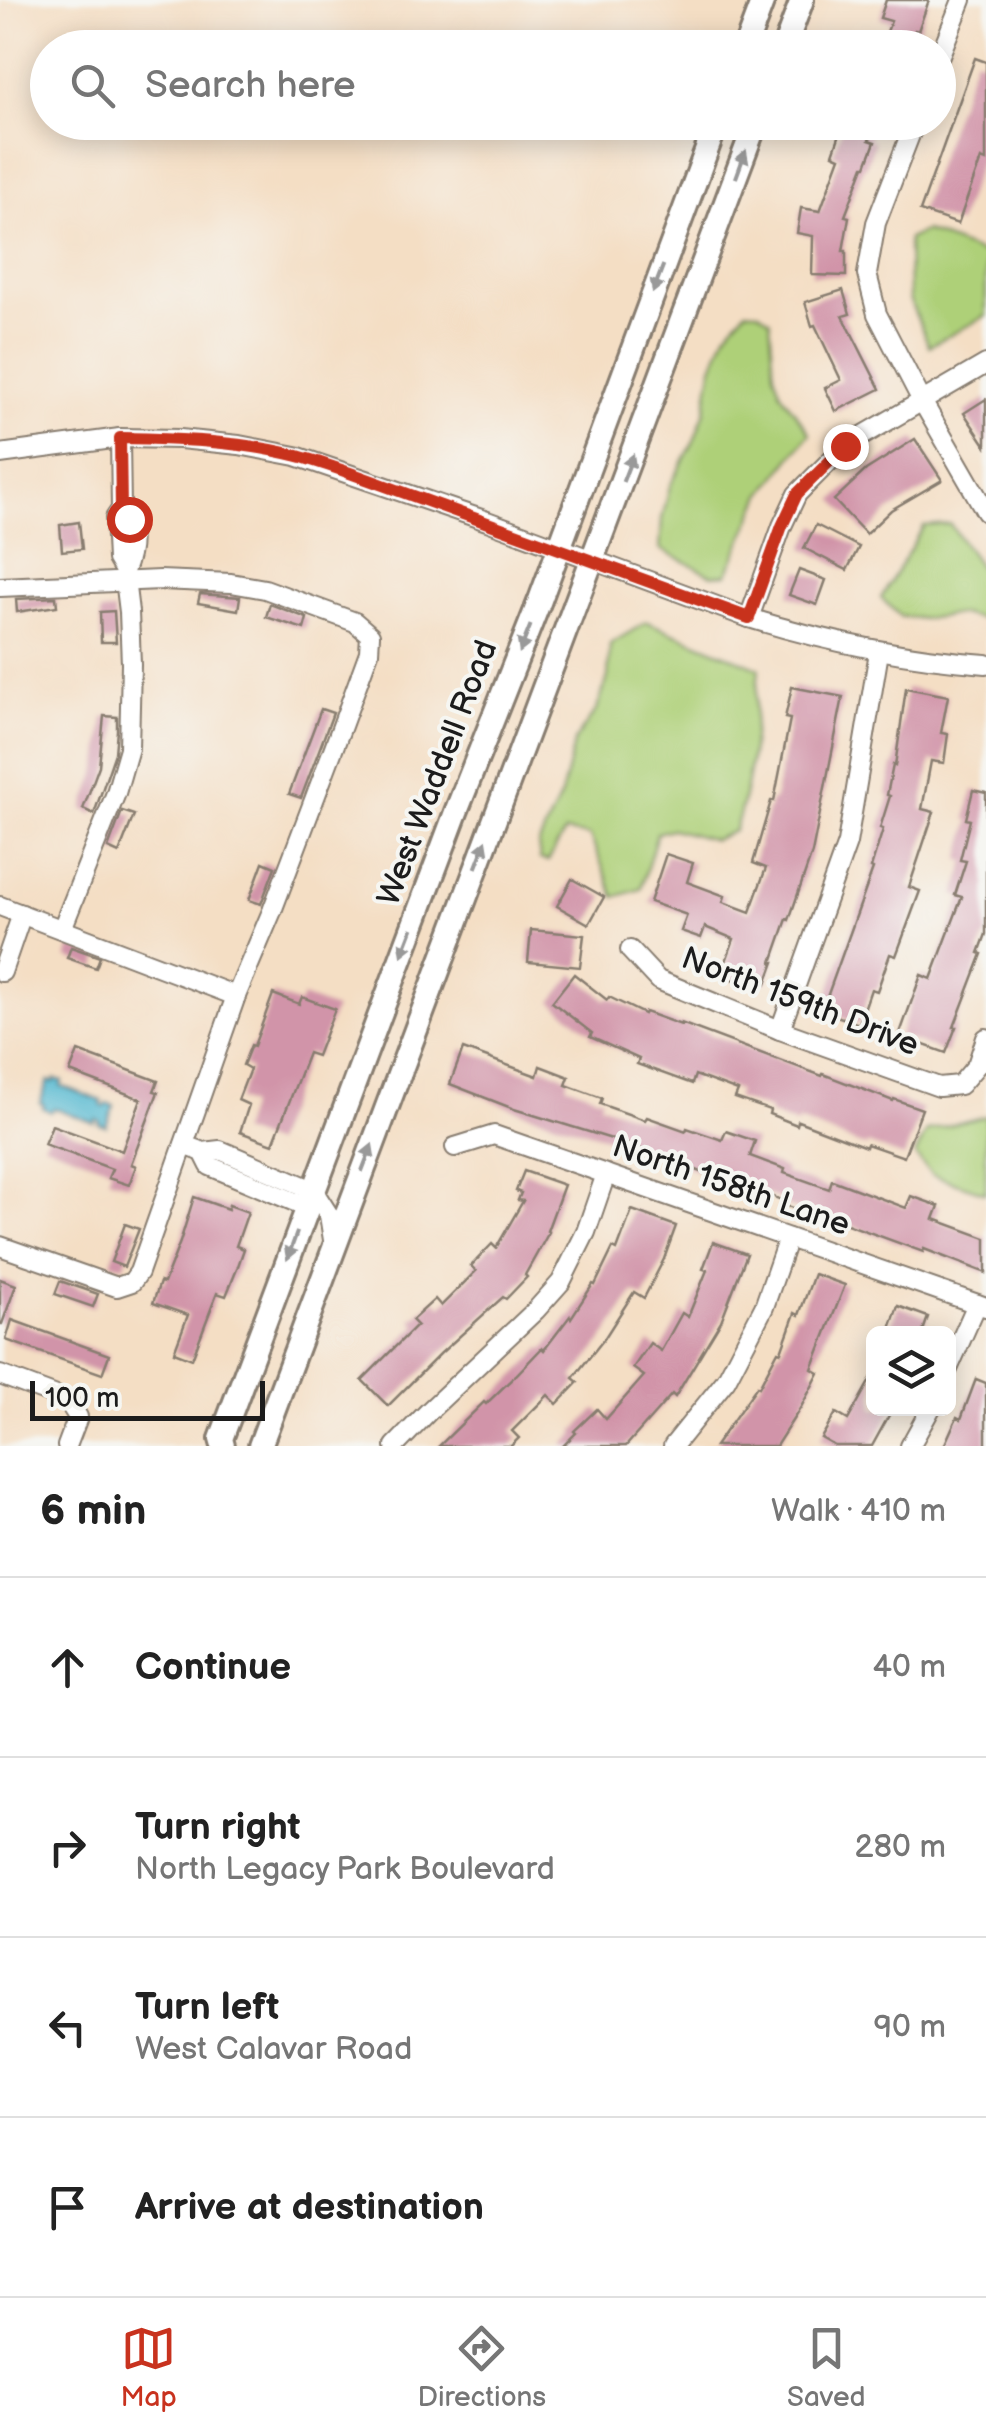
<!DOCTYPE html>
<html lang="en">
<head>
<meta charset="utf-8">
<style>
	body { margin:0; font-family:"Balsamiq Sans",sans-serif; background:#f2f2f2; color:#222 }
	.controls { position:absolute; right:30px; bottom:30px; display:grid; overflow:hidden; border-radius:15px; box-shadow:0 5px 25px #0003 }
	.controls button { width:90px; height:90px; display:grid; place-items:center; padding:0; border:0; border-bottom:2px solid #e0e0e0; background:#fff; color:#222; font:50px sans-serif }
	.scale { position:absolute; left:30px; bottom:25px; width:235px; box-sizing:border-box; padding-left:10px; border:5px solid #1c1c1c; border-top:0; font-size:28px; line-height:35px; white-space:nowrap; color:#1c1c1c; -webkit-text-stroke:8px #f6f6f2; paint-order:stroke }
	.stop { position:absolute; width:30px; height:30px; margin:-22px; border:8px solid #c8321e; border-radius:50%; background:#fff }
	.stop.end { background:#c8321e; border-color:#fff; box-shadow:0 2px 10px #0008 }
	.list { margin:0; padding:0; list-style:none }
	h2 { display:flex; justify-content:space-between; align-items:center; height:130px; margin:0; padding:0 40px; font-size:42px }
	h2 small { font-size:32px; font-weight:400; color:#767676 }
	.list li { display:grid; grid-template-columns:65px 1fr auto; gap:30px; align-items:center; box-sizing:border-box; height:180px; padding:0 40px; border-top:2px solid #e0e0e0 }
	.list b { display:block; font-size:38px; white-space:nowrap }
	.list p { margin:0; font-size:32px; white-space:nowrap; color:#767676 }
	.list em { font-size:32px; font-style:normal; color:#767676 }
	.icon { flex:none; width:55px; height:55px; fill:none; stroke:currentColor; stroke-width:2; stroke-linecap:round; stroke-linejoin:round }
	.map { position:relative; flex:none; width:986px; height:1446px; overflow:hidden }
	.search { position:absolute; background:#fff; box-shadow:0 5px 25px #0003; left:30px; right:30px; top:30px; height:110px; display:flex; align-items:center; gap:25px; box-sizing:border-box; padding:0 35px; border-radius:55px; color:#767676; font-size:38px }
	.sheet { height:850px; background:#fff }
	nav { display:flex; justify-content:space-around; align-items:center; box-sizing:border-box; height:140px; border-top:2px solid #e0e0e0; background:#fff; font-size:28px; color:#767676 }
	nav a { display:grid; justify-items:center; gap:5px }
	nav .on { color:#c8321e }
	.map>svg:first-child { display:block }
</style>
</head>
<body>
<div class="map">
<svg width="986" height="1446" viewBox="0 0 986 1446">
	<rect width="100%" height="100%" fill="#f6f6f2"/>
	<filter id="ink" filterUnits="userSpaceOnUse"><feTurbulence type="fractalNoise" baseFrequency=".01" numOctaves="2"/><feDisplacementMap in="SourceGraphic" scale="20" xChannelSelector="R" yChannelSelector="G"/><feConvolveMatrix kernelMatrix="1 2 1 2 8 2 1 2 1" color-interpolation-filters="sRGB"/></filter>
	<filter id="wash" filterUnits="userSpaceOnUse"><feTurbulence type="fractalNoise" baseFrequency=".0048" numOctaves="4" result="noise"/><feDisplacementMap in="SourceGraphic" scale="40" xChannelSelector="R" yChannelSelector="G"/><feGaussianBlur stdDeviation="2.25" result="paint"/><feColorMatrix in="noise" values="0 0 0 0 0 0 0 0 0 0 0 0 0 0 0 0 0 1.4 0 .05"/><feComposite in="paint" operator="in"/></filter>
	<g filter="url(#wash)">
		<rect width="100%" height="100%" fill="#f4dec4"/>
		<g fill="#aed078" stroke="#65764a" stroke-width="2.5">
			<path d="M925,231L986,255V316L929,346L909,299L908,239Z"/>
			<path d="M746,310L758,311L770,320L774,373L781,393L810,433L762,495L727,574L712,575L660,549L662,519L670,486L694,441L705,411L712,369L726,334Z"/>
			<path d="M950,524L986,576V620L960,614L923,619L900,616L881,598L924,526Z"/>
			<path d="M647,622L759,668C754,722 753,780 734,831L714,840L672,829L657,833L641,889L615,897L590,836L565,832L548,861L540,859L538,845L561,795L575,740L597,709L608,677L610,644Z"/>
			<path d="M986,1116V1193L932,1175L915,1155L927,1131Z"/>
		</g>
		<path fill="#52b8d0" stroke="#376a76" stroke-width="2.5" d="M55,1079L62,1081L61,1086L102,1101L101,1105L105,1107L107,1103L114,1106L106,1126L99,1124L100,1121L96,1119L94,1123L54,1108L51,1112L43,1108L44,1105L40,1103L48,1081L53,1082Z"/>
		<g id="blocks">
			<g fill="#d194a9">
				<path d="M886,0H929L918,31L915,30L909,48H881L891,21L880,18Z"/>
				<path d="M975,58L986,62V161L981,159L958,224L920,211Z"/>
				<path d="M844,122H875L869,140L875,142L866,166H864L845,216L849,217L843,251H846V276L812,275L813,236L797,233L801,208L820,211L840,157L833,154Z"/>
				<path d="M843,290L850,314L843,316L880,389L836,411L825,388L841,380L815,325L812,326L805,302Z"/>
				<path d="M986,399V446L964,413Z"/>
				<path d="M915,439L942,480L891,510L866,534L834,500L866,470Z"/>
				<path d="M79,522L82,549L62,551L60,525Z"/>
				<path d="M816,525L859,547L847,570L804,548Z"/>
				<path d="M799,570L826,580L817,605L789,595Z"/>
				<path d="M200,594L240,597L238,610L198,603Z"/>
				<path d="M56,597L57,606L17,612L16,599Z"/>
				<path d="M270,604L307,618L304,629L266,617Z"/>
				<path d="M114,611L116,642H101L100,612Z"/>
				<path d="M792,687L843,697L812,853L789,920L787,919L772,962H774L766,984L756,980L754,987L721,975L734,939L705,927L701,938L681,931L687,915L650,902L666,854L693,863L687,882L725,896L723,902L750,912L766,868L753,863L771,801H774L790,719L785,718Z"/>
				<path d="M906,688L948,696L941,733L948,734L944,763L931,761L922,809L934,812L909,887L920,891L896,956L890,954L877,991L871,989L859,1024L822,1011L873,869L871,868L883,829L880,828L890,796L887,795L893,765L895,766Z"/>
				<path d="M321,709L333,713L301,798L289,794Z"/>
				<path d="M104,716L117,717V730L115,753L94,814L83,809L99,766Z"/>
				<path d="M973,790L986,793V934L979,953L982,954L954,1027H956L946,1053L899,1036L921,975L931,979L962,897L955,895L966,861L960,860L970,820L966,819Z"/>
				<path d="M122,811L134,815L119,853L108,848Z"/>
				<path d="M263,862L275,867L261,904L249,900Z"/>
				<path d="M572,879L604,897L589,924L557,906Z"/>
				<path d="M531,930L584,935L580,967L528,962Z"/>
				<path d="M71,947L100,957L96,968L67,958Z"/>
				<path d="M574,974L607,1000L609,997L644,1014L645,1012L681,1025V1023L822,1076L823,1074L893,1101L894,1099L922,1109L904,1157L867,1144L866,1147L798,1121L797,1125L769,1114L770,1110L735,1098L738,1091L695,1075L692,1084L637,1064L639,1059L590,1037L592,1033L552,1002Z"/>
				<path d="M273,994L299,1004L302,997L335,1009L317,1056L308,1053L273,1144L240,1132L249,1105L238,1100L250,1069L243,1065L251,1045L254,1046Z"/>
				<path d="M463,1049L537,1076L540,1066L569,1077L566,1085L602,1098L600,1104L645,1120L647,1117L686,1131L687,1128L722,1140L726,1131L755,1141L750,1156L785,1169L784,1173L829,1189L832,1180L906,1208L911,1196L939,1206L934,1219L986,1238V1273L924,1249L923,1252L809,1210L808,1213L781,1204L782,1200L739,1184L738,1186L628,1144L514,1109L450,1084Z"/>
				<path d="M78,1051L158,1081L154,1091L158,1092L131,1164L136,1166L129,1185L108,1178L112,1169L44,1144L52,1125L122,1151L141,1099L70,1072Z"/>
				<path d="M524,1171L564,1185L547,1231L549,1232L525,1275L527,1277L506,1299L503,1297L441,1353L388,1406L362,1380L417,1325L412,1320L435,1299L441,1306L476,1271L471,1266L492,1244L496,1248L523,1201L518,1200L521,1193L516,1191Z"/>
				<path d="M194,1197L228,1209L229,1205L248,1212L236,1246L244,1249L237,1269L226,1296L217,1293L192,1359L174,1352L188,1315L153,1303L160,1282L164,1283L180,1242Z"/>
				<path d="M632,1210L676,1226L664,1259L644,1298L634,1292L604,1339L573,1378L578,1382L557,1404L548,1395L512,1431L519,1438L511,1446H439L484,1402L486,1404L516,1375L542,1348L544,1350L570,1316L571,1318L593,1284L595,1285L613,1248L617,1250Z"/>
				<path d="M125,1224L139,1229L124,1267L111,1262Z"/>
				<path d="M713,1242L747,1254L721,1321L675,1397L672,1394L626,1446H563L576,1433L574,1431L597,1409L606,1419L644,1376L633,1368L650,1343L661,1351L682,1313L688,1317L707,1270L703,1269Z"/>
				<path d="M814,1274L845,1285L812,1369L819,1373L801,1407L776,1446H715L757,1386L759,1387L778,1351L781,1352L795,1313L799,1315Z"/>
				<path d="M0,1279L16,1285L2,1324H0Z"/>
				<path d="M60,1281L98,1294L93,1307L55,1294Z"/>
				<path d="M898,1306L928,1317L922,1334H888Z"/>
				<path d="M12,1320L109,1355L102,1374L6,1340Z"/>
				<path d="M874,1373V1408H893L872,1446H835L821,1438L836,1413L848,1420Z"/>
				<path d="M976,1379L986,1383V1446H944L957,1417L961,1419Z"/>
			</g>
		</g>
	</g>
	<g filter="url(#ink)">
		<use href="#blocks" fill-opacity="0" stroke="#887d70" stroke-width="2.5"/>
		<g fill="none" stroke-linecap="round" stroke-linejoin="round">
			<g stroke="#887d70" stroke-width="22">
				<g id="minor">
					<path d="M938,60L962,0"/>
					<path d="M915,122L876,223L867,274L877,314L922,401L986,512"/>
					<path d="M0,454L120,438L180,439L239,445L296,456L487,521L749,618C827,642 904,658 986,664"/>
					<path d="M121,509C135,525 132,552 124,571"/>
					<path d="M0,587L160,580L231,583L265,589L355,622L370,635L369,652L342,726L272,911L236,996L139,1272L132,1282L117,1287L0,1246"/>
					<path d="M749,618L782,526L797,494L845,446L986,364"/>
					<path d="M0,906L236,996"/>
					<path d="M62,929L116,793L129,748L131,664L129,612L124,571L117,559L115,518L121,509L120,438"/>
					<path d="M630,950L658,980L780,1030L939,1087L960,1085L977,1065L986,1038"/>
					<path d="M2,972L22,914"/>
					<path d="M780,1030L847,843L879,652"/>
					<path d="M184,1145L203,1152L220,1150L313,1190L329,1215L334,1246"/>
					<path d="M455,1147L494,1135L986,1307"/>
					<path d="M203,1152L210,1166L307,1207"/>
					<path d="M948,1369L977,1304"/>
					<path d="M0,1375L67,1400L78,1417L67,1446"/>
					<path d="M395,1446L430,1410L536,1310L561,1282L586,1232L606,1174"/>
					<path d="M673,1446L726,1380L764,1307L788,1238"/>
					<path d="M910,1446L931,1408"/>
				</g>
			</g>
			<g stroke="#887d70" stroke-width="28">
				<g id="major">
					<path d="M745,48L763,0"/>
					<path d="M784,48L802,0"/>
					<path d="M223,1446L221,1439L456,812L540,600L717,122"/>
					<path d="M260,1446L756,122"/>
				</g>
			</g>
			<use href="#minor" stroke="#fff" stroke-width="18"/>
			<use href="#major" stroke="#fff" stroke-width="22"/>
		</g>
		<defs><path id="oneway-solid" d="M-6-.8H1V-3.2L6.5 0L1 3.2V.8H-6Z" transform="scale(2.5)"/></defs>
		<g fill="#999">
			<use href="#oneway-solid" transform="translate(741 164) rotate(-70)"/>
			<use href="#oneway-solid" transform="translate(658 279) rotate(111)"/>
			<use href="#oneway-solid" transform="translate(628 468) rotate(-69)"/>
			<use href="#oneway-solid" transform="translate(525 639) rotate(112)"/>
			<use href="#oneway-solid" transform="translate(481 854) rotate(-69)"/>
			<use href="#oneway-solid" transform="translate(407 942) rotate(111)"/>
			<use href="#oneway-solid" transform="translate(367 1158) rotate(-69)"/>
			<use href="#oneway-solid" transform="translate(292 1246) rotate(110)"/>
		</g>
	</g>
	<g fill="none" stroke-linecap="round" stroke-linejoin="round" filter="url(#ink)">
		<path stroke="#c8321e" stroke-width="12" d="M129,519L121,510L120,438C179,439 240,441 298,456C316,461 333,467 350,473L749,618L782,526L797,494L845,446"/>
	</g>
	<g text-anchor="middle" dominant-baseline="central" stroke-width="8" stroke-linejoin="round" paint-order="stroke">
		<g font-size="32" fill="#1c1c1c" stroke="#f6f6f2">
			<text transform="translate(438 773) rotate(-69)">West Waddell Road</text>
			<text transform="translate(800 1002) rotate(21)">North 159th Drive</text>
			<text transform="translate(731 1186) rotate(19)">North 158th Lane</text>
		</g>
	</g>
</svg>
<div class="controls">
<button><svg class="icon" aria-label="layers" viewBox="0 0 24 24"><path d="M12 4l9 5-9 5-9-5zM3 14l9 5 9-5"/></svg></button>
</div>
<div class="scale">100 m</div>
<div class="stop" style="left:129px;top:519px"></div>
<div class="stop end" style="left:845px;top:446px"></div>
<div class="search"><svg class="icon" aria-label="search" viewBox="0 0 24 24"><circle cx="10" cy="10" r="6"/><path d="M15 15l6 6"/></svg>Search here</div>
</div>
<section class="sheet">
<h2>6 min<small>Walk · 410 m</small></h2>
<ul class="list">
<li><svg class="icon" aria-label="ahead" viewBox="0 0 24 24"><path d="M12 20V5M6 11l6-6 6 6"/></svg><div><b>Continue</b></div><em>40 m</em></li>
<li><svg class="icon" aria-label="right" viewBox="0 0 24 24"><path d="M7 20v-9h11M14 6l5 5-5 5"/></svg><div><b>Turn right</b><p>North Legacy Park Boulevard</p></div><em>280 m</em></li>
<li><svg class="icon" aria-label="left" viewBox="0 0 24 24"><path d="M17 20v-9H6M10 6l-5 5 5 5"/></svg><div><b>Turn left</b><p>West Calavar Road</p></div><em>90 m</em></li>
<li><svg class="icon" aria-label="arrive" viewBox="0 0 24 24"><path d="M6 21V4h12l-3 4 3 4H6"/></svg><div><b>Arrive at destination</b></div></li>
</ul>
</section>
<nav>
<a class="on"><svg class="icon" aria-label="map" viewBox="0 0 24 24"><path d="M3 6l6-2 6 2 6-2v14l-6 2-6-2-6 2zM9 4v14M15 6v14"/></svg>Map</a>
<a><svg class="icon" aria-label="directions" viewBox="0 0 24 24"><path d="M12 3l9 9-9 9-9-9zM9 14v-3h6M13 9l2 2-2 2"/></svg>Directions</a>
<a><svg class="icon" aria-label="saved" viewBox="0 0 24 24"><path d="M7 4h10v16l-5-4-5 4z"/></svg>Saved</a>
</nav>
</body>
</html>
